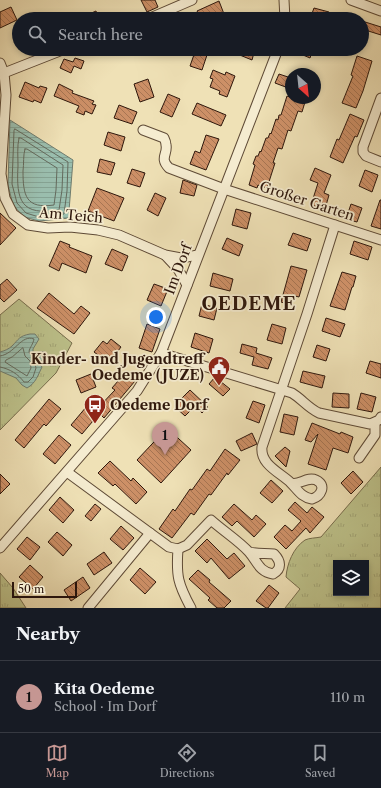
<!DOCTYPE html>
<html lang="en">
<head>
<meta charset="utf-8">
<style>
	body { margin:0; font-family:"Libre Caslon Text",serif; background:#20242c; color:#f1f3f6 }
	.controls { position:absolute; right:12px; bottom:12px; display:grid; overflow:hidden; border-radius:0px; box-shadow:0 2px 6px #0003 }
	.controls button { width:36px; height:36px; display:grid; place-items:center; padding:0; border:0; border-bottom:1px solid #363941; background:#171b24; color:#f1f3f6; font:20px sans-serif }
	.compass { position:absolute; left:285px; top:68px; width:36px; height:36px; border-radius:50%; background:#171b24; box-shadow:0 2px 6px #0003; rotate:153deg }
	.scale { position:absolute; left:12px; bottom:10px; width:65px; box-sizing:border-box; padding-left:4px; border:2px solid #2e170c; border-top:0; font-size:11px; line-height:14px; white-space:nowrap; color:#2e170c; -webkit-text-stroke:3px #f5ecd0; paint-order:stroke }
	.you { position:absolute; left:156px; top:317px; width:14px; height:14px; margin:-10px; border:3px solid #fff; border-radius:50%; background:#1a73e8; box-shadow:0 0 0 6px #1a73e833 }
	.badge { display:grid; place-items:center; width:26px; height:26px; border-radius:50%; background:#c59692; color:#111; font-size:13px; font-weight:700 }
	.pin { position:absolute; translate:-50% -33px; filter:drop-shadow(0 1px 2px #0008) }
	.pin::after { content:''; position:absolute; top:21px; width:14px; height:12px; background:inherit; clip-path:polygon(0 0,100% 0,50% 100%) }
	.list { margin:0; padding:0; list-style:none }
	h2 { display:flex; justify-content:space-between; align-items:center; height:52px; margin:0; padding:0 16px; font-size:17px }
	h2 small { font-size:13px; font-weight:400; color:#9ea1a6 }
	.list li { display:grid; grid-template-columns:26px 1fr auto; gap:12px; align-items:center; box-sizing:border-box; height:72px; padding:0 16px; border-top:1px solid #363941 }
	.list b { display:block; font-size:15px; white-space:nowrap }
	.list p { margin:0; font-size:13px; white-space:nowrap; color:#9ea1a6 }
	.list em { font-size:13px; font-style:normal; color:#9ea1a6 }
	.icon { flex:none; width:22px; height:22px; fill:none; stroke:currentColor; stroke-width:2; stroke-linecap:round; stroke-linejoin:round }
	.map { position:relative; flex:none; width:381px; height:608px; overflow:hidden }
	.search { position:absolute; background:#171b24; box-shadow:0 2px 6px #0003; left:12px; right:12px; top:12px; height:44px; display:flex; align-items:center; gap:10px; box-sizing:border-box; padding:0 14px; border-radius:22px; color:#9ea1a6; font-size:15px }
	.sheet { height:124px; background:#171b24 }
	nav { display:flex; justify-content:space-around; align-items:center; box-sizing:border-box; height:56px; border-top:1px solid #363941; background:#171b24; font-size:11px; color:#9ea1a6 }
	nav a { display:grid; justify-items:center; gap:2px }
	nav .on { color:#c59692 }
	.map>svg:first-child { display:block }
</style>
</head>
<body>
<div class="map">
<svg width="381" height="608" viewBox="0 0 381 608">
	<defs>
		<pattern id="grass-tufts" width="24" height="20" patternUnits="userSpaceOnUse"><rect width="24" height="20" fill="#bdc28b"/><path d="M3 7l-1-3M5 7V3M7 7l1-3M15 17l-1-3M17 17v-4M19 17l1-3" fill="none" stroke="#a3a677"/></pattern>
		<pattern id="water-rules" width="6" height="5" patternUnits="userSpaceOnUse"><rect width="6" height="5" fill="#9abeae"/><path d="M0 2.5h6" fill="none" stroke="#85a394"/></pattern>
		<pattern id="building-back-hatch" width="6" height="6" patternUnits="userSpaceOnUse"><rect width="6" height="6" fill="#cd9067"/><path d="M-1 5l2 2M0 0l6 6M5-1l2 2" fill="none" stroke="#a77553"/></pattern>
	</defs>
	<rect width="100%" height="100%" fill="#efe1b6"/>
	<filter id="stains"><feTurbulence type="fractalNoise" baseFrequency=".005" numOctaves="4"/><feColorMatrix values="0 0 0 0 .2 0 0 0 0 .09 0 0 0 0 .02 0 0 0 .5 -.17"/></filter>
	<radialGradient id="worn" r=".72"><stop offset=".6" stop-color="#630" stop-opacity="0"/><stop offset="1" stop-color="#630" stop-opacity=".3"/></radialGradient>
	<g fill="url(#grass-tufts)" stroke="#766c4c" fill-rule="evenodd">
		<path d="M19,299L72,343L56,373L0,430V315Z"/>
		<path d="M381,467V608H285L300,589L286,577C287,564 293,548 305,540C309,538 316,538 321,537ZM336,563H366V593H336Z"/>
		<path d="M0,573L13,588L26,608H0Z"/>
	</g>
	<g fill="url(#water-rules)" stroke="#6f7b6d">
		<path d="M10,120L73,160L69,211L70,218L39,221L24,217L13,205L8,185Z"/>
		<path d="M30,334H35L39,339L33,349V352C38,354 40,351 45,352L47,360L45,363L42,360L39,363L42,367C38,375 36,383 27,388L22,385L16,378L0,371V352C4,351 9,349 12,346C19,339 19,336 30,334Z"/>
	</g>
	<g fill="none" stroke-linecap="round" stroke-linejoin="round">
		<g stroke="#646a5d" stroke-width="1">
			<path d="M15,129L68,162L67,191L64,214L39,217L26,213L17,203L12,184L14,131Z"/>
			<path d="M19,138H21L63,165L62,190L59,210C21,216 16,201 18,166C18,157 17,146 19,138Z"/>
			<path d="M25,149H27L57,168L56,190L54,205C26,209 23,196 23,171C24,164 23,155 25,149Z"/>
			<path d="M23,348L25,356L30,361L31,368L27,376L5,362L6,360L12,357Z"/>
			<path d="M0,356C15,354 21,334 34,339C32,349 23,352 36,358L35,364L36,368L33,377L28,382H24C18,374 10,369 0,367"/>
		</g>
	</g>
	<g fill="url(#building-back-hatch)" stroke="#2e170c">
		<path d="M141,0H155L158,7L147,12Z"/>
		<path d="M219,1L224,14L214,19H201L197,11Z"/>
		<path d="M11,7L17,20L0,28V12Z"/>
		<path d="M314,8L329,12L327,19H310Z"/>
		<path d="M96,11L99,19H78Z"/>
		<path d="M362,21L381,27V35L362,29Z"/>
		<path d="M196,49L208,52L202,70L190,66Z"/>
		<path d="M225,49H255L252,60Z"/>
		<path d="M289,49H313L310,58Z"/>
		<path d="M357,56L372,61L363,91L356,108L342,103L353,76L351,75Z"/>
		<path d="M75,58L84,61L81,69L74,66L71,73L60,68L64,59L73,62Z"/>
		<path d="M213,70L225,75L226,72L235,76L227,97L219,94L220,91L210,87L213,79L210,78Z"/>
		<path d="M279,74L291,78V89L275,83Z"/>
		<path d="M148,79L154,97L140,102L134,84Z"/>
		<path d="M25,82L39,88L40,86L47,88L41,103L34,100L33,102L19,97Z"/>
		<path d="M59,84L73,91L72,93L94,101L92,104L96,105L92,114L85,111L84,115L76,112L79,106L54,96Z"/>
		<path d="M168,94L180,99L172,117L160,112Z"/>
		<path d="M287,96L305,102L302,112L298,111L291,131L288,130L282,149L278,148L273,163H275L267,188L258,185L257,188L249,185L255,165L253,164L256,156H258L260,151L261,152L266,138H268L270,133L271,134L276,119L278,120L279,115H281Z"/>
		<path d="M197,103L226,115L221,126L192,114Z"/>
		<path d="M119,105L137,112L132,124L114,118Z"/>
		<path d="M350,114L364,120L357,137L355,136L343,163L330,157L337,139L339,140Z"/>
		<path d="M108,132L125,137L121,151L104,145Z"/>
		<path d="M206,135L219,139L206,170L190,164L195,151L200,153Z"/>
		<path d="M100,159L115,163L111,175L97,172Z"/>
		<path d="M315,168L331,175L324,193L329,195L325,209L311,205L318,183L310,180Z"/>
		<path d="M132,169L145,173L140,187L127,183Z"/>
		<path d="M365,170L378,175L372,192L359,186Z"/>
		<path d="M183,180L197,185L194,196L180,193Z"/>
		<path d="M97,188L124,198L114,221L88,211Z"/>
		<path d="M155,193L166,198L158,216L147,210Z"/>
		<path d="M380,200H381V229L371,226Z"/>
		<path d="M351,204L362,208L357,222L346,219Z"/>
		<path d="M236,209L251,213L247,229L232,225Z"/>
		<path d="M0,213L16,228L0,245Z"/>
		<path d="M293,233L311,239L307,251L288,245Z"/>
		<path d="M227,238L243,245L239,256L222,249Z"/>
		<path d="M60,241L70,245L69,247L92,256L86,273L62,263L59,271L49,266Z"/>
		<path d="M354,241L372,247L368,260L350,254Z"/>
		<path d="M112,249L128,256L122,271L105,264Z"/>
		<path d="M291,266L307,270L299,297L291,295L288,304L281,302Z"/>
		<path d="M342,272L356,276L353,287H352L345,310L330,306Z"/>
		<path d="M213,273L233,279L230,291L210,286Z"/>
		<path d="M7,279L17,290L4,302L0,298V285Z"/>
		<path d="M154,284L168,289L161,306L147,300Z"/>
		<path d="M49,293L74,314L81,306L90,313L74,334L37,308Z"/>
		<path d="M202,304L217,308L214,320L199,316Z"/>
		<path d="M326,318L345,324L340,337L322,331Z"/>
		<path d="M147,324L160,329L152,352L139,348Z"/>
		<path d="M272,324L286,328L282,344L267,340Z"/>
		<path d="M195,333L213,339L209,353L191,347Z"/>
		<path d="M111,339L121,347L109,363L94,352L103,341L107,344Z"/>
		<path d="M242,344L257,348L256,353L272,358L268,369L252,365L254,357L240,353Z"/>
		<path d="M317,345L330,349L326,361L313,357Z"/>
		<path d="M370,361L381,364V378L366,373Z"/>
		<path d="M303,371L325,376L322,388L300,382Z"/>
		<path d="M125,373L135,381L104,418L96,410L115,390L112,388Z"/>
		<path d="M91,374L96,387L81,393L76,380Z"/>
		<path d="M215,377L230,389L223,396L209,384Z"/>
		<path d="M190,390L208,407L202,413L195,406L185,416L174,406Z"/>
		<path d="M333,393L349,394V408L332,407Z"/>
		<path d="M361,393L376,397L372,412L357,409Z"/>
		<path d="M49,399L61,409L46,426L44,424L24,448L15,440Z"/>
		<path d="M253,401L265,405L259,423L246,418Z"/>
		<path d="M87,406L98,415L82,434L71,425Z"/>
		<path d="M284,414L298,417L294,435L280,432Z"/>
		<path d="M312,423L340,434L341,432L353,437L348,453L333,448L326,470L308,464L318,434L311,442L305,440Z"/>
		<path d="M167,428L191,450L161,483L137,460Z"/>
		<path d="M252,433L257,444L241,451L236,441Z"/>
		<path d="M59,435L71,445L55,464L43,454Z"/>
		<path d="M285,447L290,451L286,467L275,456Z"/>
		<path d="M225,449L240,460L228,475L227,473L211,495L209,494L194,515L191,513L172,538L159,529L173,509L175,511L190,489L192,490L207,469L210,471Z"/>
		<path d="M110,461L131,481L133,478L147,492L136,504L115,484L113,486L98,473Z"/>
		<path d="M353,471L363,482L351,494L341,483Z"/>
		<path d="M0,474L10,484L0,494Z"/>
		<path d="M271,480L283,491L272,503L260,493Z"/>
		<path d="M60,497L74,510L63,523L49,510Z"/>
		<path d="M295,502L307,513L312,507L324,517L310,533L306,528L286,549L274,537L285,525L292,531L301,521L288,510Z"/>
		<path d="M95,504L101,509L91,521L85,516Z"/>
		<path d="M234,504L252,520L256,515L266,524L254,537L237,521L232,526L222,517Z"/>
		<path d="M121,526L134,538L123,550L110,539Z"/>
		<path d="M57,532L72,545L63,556L48,542Z"/>
		<path d="M27,537L40,547L30,560L17,549Z"/>
		<path d="M207,539L227,559L234,553L245,566L229,579L211,558L207,563L195,551Z"/>
		<path d="M104,552L112,563L94,575L87,564Z"/>
		<path d="M30,565L43,577L33,589L19,577Z"/>
		<path d="M140,568L156,582L145,594L130,580Z"/>
		<path d="M198,570L210,580L209,582L231,601L224,608H217L208,600L210,598L189,579Z"/>
		<path d="M83,577L90,588L71,601L64,590Z"/>
		<path d="M269,585L279,593L268,608H266L256,601Z"/>
	</g>
	<g fill="none" stroke-linecap="round" stroke-linejoin="round">
		<g stroke="#5e4a36" stroke-width="11">
			<g id="minor">
				<path d="M284,0L285,19"/>
				<path d="M351,0L381,11"/>
				<path d="M148,19L192,0"/>
				<path d="M0,63L4,73L6,95L1,174L5,198L13,214L28,225L48,228L70,227L98,230L119,235L165,255L181,258L198,255"/>
				<path d="M4,73L65,49"/>
				<path d="M381,98L363,147V152L366,156L381,162"/>
				<path d="M143,130L164,138C165,140 166,142 166,145C168,154 159,158 169,168L224,189L381,240"/>
				<path d="M165,255L178,269L187,285"/>
				<path d="M161,353L292,393C302,399 308,408 319,413L370,424L379,420L381,417"/>
				<path d="M359,458L375,435V423"/>
				<path d="M67,472L169,547L178,549L187,545L211,520C222,530 239,541 249,552C257,561 259,572 273,574C282,569 281,561 274,554C266,553 258,554 249,552"/>
				<path d="M291,483C299,486 307,476 316,480C327,485 321,496 312,499C301,497 298,490 290,482C279,472 260,464 262,447L307,314L335,225"/>
				<path d="M0,548L137,391L161,353L278,49"/>
				<path d="M178,549C176,576 178,584 191,608"/>
				<path d="M88,608L150,533"/>
			</g>
		</g>
		<use href="#minor" stroke="#f5ecd0" stroke-width="9"/>
	</g>
	<defs>
		<g id="civic-pin" transform="scale(1.15)"><path d="M0 17L-7.5 6A9.5 9.5 0 1 1 7.5 6Z" fill="#8f2418" stroke="#f5ecd0"/><path d="M-.6-6.5H3V-4.5H.6V-3L4-1V1h2V6H-6V1h2V-1L-.6-3ZM-1.2 2.5V6h2.4V2.5Z" fill="#fff"/></g>
		<g id="bus-pin" transform="scale(1.15)"><path d="M0 17L-7.5 6A9.5 9.5 0 1 1 7.5 6Z" fill="#8f2418" stroke="#f5ecd0"/><path d="M-5-6H5V4H4V6H2V4H-2V6H-4V4H-5ZM-3.5-4V0h7V-4ZM-3.5 1.2v1.5H-2V1.2ZM2 1.2v1.5H3.5V1.2Z" fill="#fff"/></g>
	</defs>
	<g fill-rule="evenodd">
		<use href="#civic-pin" x="219" y="367"/>
		<use href="#bus-pin" x="95" y="405"/>
	</g>
	<g text-anchor="middle" dominant-baseline="central" stroke-width="3.5" stroke-linejoin="round" paint-order="stroke">
		<g font-size="14" fill="#2e170c" stroke="#f5ecd0">
			<text transform="translate(307 201) rotate(18)">Großer Garten</text>
			<text transform="translate(71 215) rotate(5)">Am Teich</text>
			<text transform="translate(178 269) rotate(-69)">Im Dorf</text>
		</g>
		<g font-size="14" font-weight="bold" fill="#2e170c" stroke="#f5ecd0" text-anchor="end">
			<text x="204" y="359">Kinder- und Jugendtreff<tspan x="204" dy="16">Oedeme (JUZE)</tspan></text>
			<text x="110" y="405" text-anchor="start">Oedeme Dorf</text>
		</g>
		<g font-size="18" font-weight="bold" letter-spacing="1" fill="#2e170c" stroke="#f5ecd0">
			<text x="249" y="304">OEDEME</text>
		</g>
	</g>
	<rect width="100%" height="100%" filter="url(#stains)"/>
	<rect width="100%" height="100%" fill="url(#worn)"/>
</svg>
<div class="controls">
<button><svg class="icon" aria-label="layers" viewBox="0 0 24 24"><path d="M12 4l9 5-9 5-9-5zM3 14l9 5 9-5"/></svg></button>
</div>
<svg class="compass" viewBox="-18 -18 36 36"><path d="M0-13l5 13h-10z" fill="#e53935"/><path d="M0 13l5-13h-10z" fill="#9ea1a6"/></svg>
<div class="scale">50 m</div>
<div class="you"></div>
<div class="pin badge" style="left:165px;top:455px">1</div>
<div class="search"><svg class="icon" aria-label="search" viewBox="0 0 24 24"><circle cx="10" cy="10" r="6"/><path d="M15 15l6 6"/></svg>Search here</div>
</div>
<section class="sheet">
<h2>Nearby<small></small></h2>
<ul class="list">
<li><span class="badge">1</span><div><b>Kita Oedeme</b><p>School · Im Dorf</p></div><em>110 m</em></li>
</ul>
</section>
<nav>
<a class="on"><svg class="icon" aria-label="map" viewBox="0 0 24 24"><path d="M3 6l6-2 6 2 6-2v14l-6 2-6-2-6 2zM9 4v14M15 6v14"/></svg>Map</a>
<a><svg class="icon" aria-label="directions" viewBox="0 0 24 24"><path d="M12 3l9 9-9 9-9-9zM9 14v-3h6M13 9l2 2-2 2"/></svg>Directions</a>
<a><svg class="icon" aria-label="saved" viewBox="0 0 24 24"><path d="M7 4h10v16l-5-4-5 4z"/></svg>Saved</a>
</nav>
</body>
</html>
